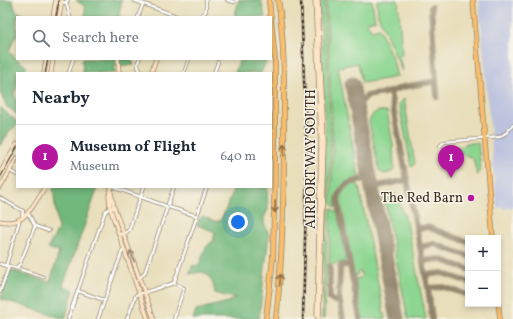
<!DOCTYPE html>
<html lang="en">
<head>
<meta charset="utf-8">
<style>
	body { margin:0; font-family:Vollkorn,serif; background:#f6f6f7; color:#1f2937 }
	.controls { position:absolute; right:12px; bottom:12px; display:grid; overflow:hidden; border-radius:0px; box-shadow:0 2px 6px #0003 }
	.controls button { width:36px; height:36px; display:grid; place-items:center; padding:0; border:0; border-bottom:1px solid #e0e1e3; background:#fff; color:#1f2937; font:20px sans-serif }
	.you { position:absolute; left:238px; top:222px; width:14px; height:14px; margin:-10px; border:3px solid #fff; border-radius:50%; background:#1a73e8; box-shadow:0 0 0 6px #1a73e833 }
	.badge { display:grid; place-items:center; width:26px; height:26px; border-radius:50%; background:#b5179e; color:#fff; font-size:13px; font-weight:700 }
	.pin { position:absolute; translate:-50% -33px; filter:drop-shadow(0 1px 2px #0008) }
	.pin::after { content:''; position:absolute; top:21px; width:14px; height:12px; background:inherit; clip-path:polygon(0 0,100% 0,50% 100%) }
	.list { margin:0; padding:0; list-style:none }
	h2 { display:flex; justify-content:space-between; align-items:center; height:52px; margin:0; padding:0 16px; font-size:17px }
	h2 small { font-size:13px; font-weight:400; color:#747a83 }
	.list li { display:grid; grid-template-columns:26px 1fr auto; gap:12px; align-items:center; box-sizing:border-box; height:64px; padding:0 16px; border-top:1px solid #e0e1e3 }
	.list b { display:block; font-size:15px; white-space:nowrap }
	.list p { margin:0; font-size:13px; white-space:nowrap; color:#747a83 }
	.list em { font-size:13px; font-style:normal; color:#747a83 }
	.icon { flex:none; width:22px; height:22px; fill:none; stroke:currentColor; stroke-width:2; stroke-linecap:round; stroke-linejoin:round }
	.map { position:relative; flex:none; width:513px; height:319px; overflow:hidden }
	.search { position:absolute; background:#fff; box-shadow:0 2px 6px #0003; left:16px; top:16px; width:256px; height:44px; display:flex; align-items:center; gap:10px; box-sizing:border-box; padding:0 14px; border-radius:0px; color:#747a83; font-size:15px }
	.panel { position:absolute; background:#fff; box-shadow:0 2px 6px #0003; left:16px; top:72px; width:256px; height:116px; border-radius:0px }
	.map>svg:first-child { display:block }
</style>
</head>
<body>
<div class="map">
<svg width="513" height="319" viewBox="0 0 513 319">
	<rect width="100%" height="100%" fill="#f7f3e8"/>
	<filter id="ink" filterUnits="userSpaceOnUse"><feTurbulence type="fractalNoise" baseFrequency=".025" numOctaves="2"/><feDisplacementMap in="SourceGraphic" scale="8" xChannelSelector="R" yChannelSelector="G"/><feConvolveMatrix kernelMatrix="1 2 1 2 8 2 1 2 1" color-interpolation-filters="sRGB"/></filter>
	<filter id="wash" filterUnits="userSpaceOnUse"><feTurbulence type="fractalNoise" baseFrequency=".012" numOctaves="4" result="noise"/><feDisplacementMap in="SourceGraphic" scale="16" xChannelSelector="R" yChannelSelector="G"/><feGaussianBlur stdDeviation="0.9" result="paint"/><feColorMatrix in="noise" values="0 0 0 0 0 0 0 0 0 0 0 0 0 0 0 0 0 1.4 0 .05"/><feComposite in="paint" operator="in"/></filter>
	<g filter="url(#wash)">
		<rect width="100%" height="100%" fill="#e8deba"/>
		<path fill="#bcc3de" d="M479,0H513V207L503,209V207L497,208Z"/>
		<g fill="#8dd691" stroke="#648058">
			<path d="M320,0H324L331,142L324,319H322L326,140Z"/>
			<path d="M326,0H372L375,20L369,21L367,24L372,30L379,28L393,60L397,77L362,83L358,63L338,67L359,178C344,180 335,190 337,206L335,207L331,202L333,143Z"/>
			<path d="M377,0H398L402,55H399L402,71L378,15Z"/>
			<path d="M404,99L415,164L413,166H411L399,103Z"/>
			<path d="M379,111H387L393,145L394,169L392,172L384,174L379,170L369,121L373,114Z"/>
			<path d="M466,143H478L481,170L477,175L473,158L452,150L455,147L464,146Z"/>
			<path d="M353,184H357L359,186L385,319H364L361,314L354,279L361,278L362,276L360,271L358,272L357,275L354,276L340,202C340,193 344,186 353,184Z"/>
			<path d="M389,194L396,195L407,222L426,319H408L384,198L385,196Z"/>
			<path d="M331,208L338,213L346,257L344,262L329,265Z"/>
		</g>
		<g fill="#72b77b" stroke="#56704c">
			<path d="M0,0H12L16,11L29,17H17V36H15L9,52L19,61L26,66V73H17V86L14,94L17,101V114L6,106L0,92Z"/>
			<path d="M76,0H122L119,15L121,17H85C86,2 84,8 76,0Z"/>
			<path d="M239,0H261L265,17H234Z"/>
			<path d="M82,59H131L134,65L114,66L115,73H83Z"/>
			<path d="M240,59H267L266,62L261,73H236L235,72Z"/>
			<path d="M0,107L17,122V125L10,131L0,146Z"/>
			<path d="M53,187H98L63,286L74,290L65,319L1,299L10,270L50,282L59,252L48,248L58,229Z"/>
			<path d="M234,187H267L268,210L264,217V224L269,234L259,319H193L196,310L228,302L236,298L225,296L215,293C214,286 211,274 202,272C198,272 193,274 189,274L192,266L199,265L206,247L213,241L215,232L197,225L199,219L203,216L214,221H220L230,200Z"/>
		</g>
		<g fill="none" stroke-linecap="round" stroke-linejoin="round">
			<g stroke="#92846c" stroke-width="6">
				<path d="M431,7L437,97"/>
				<path d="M390,92L428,288L432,319"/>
				<path d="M358,114L359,104L367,96L390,92L403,87L436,81"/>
				<path d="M372,187L407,180"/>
				<path d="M416,229L427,227L468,242"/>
				<path d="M420,247L434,244L468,256"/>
				<path d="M423,261L439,259L468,269"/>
				<path d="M330,266V299L340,303"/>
				<path d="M425,275L442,273L468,282"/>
				<path d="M428,288L444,287L468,295"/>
				<path d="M343,319L339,297L340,268L341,266L349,264"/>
				<path d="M360,319L338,200C340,182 355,181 370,178"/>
			</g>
			<path stroke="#92846c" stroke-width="15" d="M352,84L397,319"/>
		</g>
	</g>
	<g filter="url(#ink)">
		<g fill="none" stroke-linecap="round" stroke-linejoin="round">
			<g stroke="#92846c" stroke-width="4">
				<g id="minor">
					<path d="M133,0L179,17"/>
					<path d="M227,0L234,2L238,0"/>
					<path d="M66,2L70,17"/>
					<path d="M55,3C60,3 65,4 68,0"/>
					<path d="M138,17L143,4"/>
					<path d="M200,17L206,11V0"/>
					<path d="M139,59C137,65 137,70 143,73"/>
					<path d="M69,73L73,59"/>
					<path d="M184,73L189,59"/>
					<path d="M214,73L218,62"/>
					<path d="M440,146L444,142L500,137L507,132L513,125"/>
					<path d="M10,171L17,175"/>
					<path d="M113,187L166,206"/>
					<path d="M0,198L23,211L22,218"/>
					<path d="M168,204L174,187"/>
					<path d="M169,207L197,216"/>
					<path d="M35,226L49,231"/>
					<path d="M119,235L127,232L129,230L144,187"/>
					<path d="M0,264L16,268L43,277"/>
					<path d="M6,266L19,222V220"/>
					<path d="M16,268L20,264L35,226L28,213"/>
					<path d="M140,278L145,272L167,208"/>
					<path d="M174,283L207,187"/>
					<path d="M174,283L184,288L174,319"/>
					<path d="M78,291L104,300"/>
					<path d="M0,292L9,266"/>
					<path d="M68,319L105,212L108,209L114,207"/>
					<path d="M98,319L123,249"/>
					<path d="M127,319L136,295L174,283"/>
				</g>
			</g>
			<g stroke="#92846c" stroke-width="5">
				<g id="secondary">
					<path d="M315,0L321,140L317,317"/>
					<path d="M318,0L324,141L319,319"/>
					<path d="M53,17L56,0"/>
					<path d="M59,17L62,0"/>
					<path d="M118,59L119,73"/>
					<path d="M44,73L46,59"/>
					<path d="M51,73L53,59"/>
					<path d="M151,73L156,59"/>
					<path d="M0,173L17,144"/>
					<path d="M112,187L109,195L110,208L148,319"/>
					<path d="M0,188L17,158"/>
					<path d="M111,193L114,207L154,319"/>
					<path d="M0,221C26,227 33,205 45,187"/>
				</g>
			</g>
			<g stroke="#92846c" stroke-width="5.5">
				<g id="primary">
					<path d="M473,0L493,238"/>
					<path d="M498,300L500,319"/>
				</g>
			</g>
			<g stroke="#92846c" stroke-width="6">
				<g id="motorway">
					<path d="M266,319L273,258L275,168V60L269,0"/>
					<path d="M276,319C283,256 284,194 284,131C284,87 285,43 278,0"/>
				</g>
			</g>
			<use href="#minor" stroke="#fff" stroke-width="2.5"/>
			<use href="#secondary" stroke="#fde5c5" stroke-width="3.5"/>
			<use href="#primary" stroke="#fabe6d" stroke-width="4"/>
			<use href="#motorway" stroke="#fabe6d" stroke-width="4.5"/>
			<g stroke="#3b2a1e" stroke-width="1">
				<path d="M56,17L59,0"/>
				<path d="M45,73L48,59"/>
				<path d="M0,178L17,147"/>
			</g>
			<g stroke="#3b2a1e" stroke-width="2.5">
				<path id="rail" d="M301,0L307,160L303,319"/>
			</g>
			<use href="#rail" stroke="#f7f3e8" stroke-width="1" stroke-dasharray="3" stroke-linecap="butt"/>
		</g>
		<defs><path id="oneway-shaft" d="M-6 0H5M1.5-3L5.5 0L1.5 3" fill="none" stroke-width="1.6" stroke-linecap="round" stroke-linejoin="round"/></defs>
		<g stroke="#916d42">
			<use href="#oneway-shaft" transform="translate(284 150) rotate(-90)"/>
			<use href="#oneway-shaft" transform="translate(275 207) rotate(91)"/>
			<use href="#oneway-shaft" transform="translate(280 280) rotate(-85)"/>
		</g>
		<use stroke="#9c8872" href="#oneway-shaft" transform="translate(132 256) rotate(-110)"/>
	</g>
	<circle fill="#b5179e" stroke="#f7f3e8" stroke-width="1.5" cx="471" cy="198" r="4"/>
	<g text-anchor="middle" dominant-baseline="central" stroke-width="3" stroke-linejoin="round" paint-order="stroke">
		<g font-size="14" fill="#3b2a1e" stroke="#f7f3e8">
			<text transform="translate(311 159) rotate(-90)">AIRPORT WAY SOUTH</text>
		</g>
		<g font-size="14" fill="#3b2a1e" stroke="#f7f3e8" text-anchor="end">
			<text x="463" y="198">The Red Barn</text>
		</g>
	</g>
</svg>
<div class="controls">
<button>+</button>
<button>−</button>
</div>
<div class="you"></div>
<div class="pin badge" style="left:451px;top:178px">1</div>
<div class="search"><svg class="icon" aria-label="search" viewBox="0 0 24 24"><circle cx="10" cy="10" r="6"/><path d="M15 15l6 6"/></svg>Search here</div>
<section class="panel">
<h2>Nearby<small></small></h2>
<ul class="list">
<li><span class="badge">1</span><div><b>Museum of Flight</b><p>Museum</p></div><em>640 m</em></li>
</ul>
</section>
</div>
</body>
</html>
